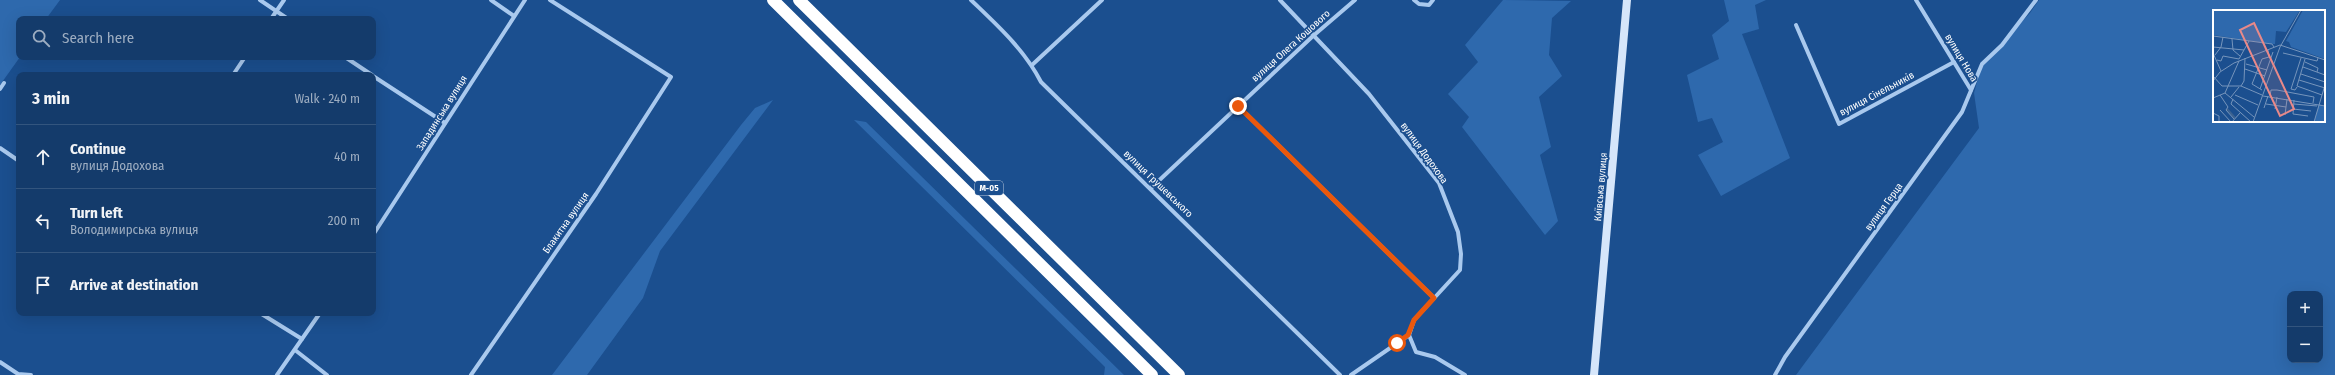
<!DOCTYPE html>
<html lang="en">
<head>
<meta charset="utf-8">
<style>
	body { margin:0; font-family:"Fira Sans Condensed",sans-serif; background:#1d4271; color:#f1f3f6 }
	.controls { position:absolute; right:12px; bottom:12px; display:grid; overflow:hidden; border-radius:8px; box-shadow:0 4px 16px #0002 }
	.controls button { width:36px; height:36px; display:grid; place-items:center; padding:0; border:0; border-bottom:1px solid #33557e; background:#143b6b; color:#f1f3f6; font:20px sans-serif }
	.stop { position:absolute; width:12px; height:12px; margin:-9px; border:3px solid #ea580c; border-radius:50%; background:#fff }
	.stop.end { background:#ea580c; border-color:#fff; box-shadow:0 1px 4px #0008 }
	.list { margin:0; padding:0; list-style:none }
	h2 { display:flex; justify-content:space-between; align-items:center; height:52px; margin:0; padding:0 16px; font-size:17px }
	h2 small { font-size:13px; font-weight:400; color:#9dadc1 }
	.list li { display:grid; grid-template-columns:26px 1fr auto; gap:12px; align-items:center; box-sizing:border-box; height:64px; padding:0 16px; border-top:1px solid #33557e }
	.list b { display:block; font-size:15px; white-space:nowrap }
	.list p { margin:0; font-size:13px; white-space:nowrap; color:#9dadc1 }
	.list em { font-size:13px; font-style:normal; color:#9dadc1 }
	.icon { flex:none; width:22px; height:22px; fill:none; stroke:currentColor; stroke-width:2; stroke-linecap:round; stroke-linejoin:round }
	.map { position:relative; flex:none; width:2335px; height:375px; overflow:hidden }
	.search { position:absolute; background:#143b6b; box-shadow:0 4px 16px #0002; left:16px; top:16px; width:360px; height:44px; display:flex; align-items:center; gap:10px; box-sizing:border-box; padding:0 14px; border-radius:8px; color:#9dadc1; font-size:15px }
	.panel { position:absolute; background:#143b6b; box-shadow:0 4px 16px #0002; left:16px; top:72px; width:360px; height:244px; border-radius:8px }
	.map>svg:first-child { display:block }
</style>
</head>
<body>
<div class="map">
<svg width="2335" height="375" viewBox="0 0 2335 375">
	<rect width="100%" height="100%" fill="#1b4f8f"/>
	<g fill="#2e69ad" fill-rule="evenodd">
		<path d="M0,0H60L46,19H19L20,57L0,85Z"/>
		<path d="M1503,0L1571,1L1552,18L1549,55L1562,76L1539,97L1551,147L1540,155L1558,221L1545,235L1462,127L1469,117L1448,94L1478,62L1465,45Z"/>
		<path d="M1724,0H1766L1755,5L1759,29L1742,34L1790,158L1721,196L1698,155L1723,142L1712,118L1698,122L1687,75L1719,59L1712,35L1729,21Z"/>
		<path d="M2039,0H2335V375H1796L1979,128L1974,93L1982,64L2030,13ZM2214,11H2324V121H2214ZM2290,294H2320V360H2290Z"/>
		<path d="M773,100L660,251L643,298L587,375H552L741,125L755,108Z"/>
		<path d="M854,120L866,122L1124,375H1104L1105,367Z"/>
	</g>
	<g fill="none" stroke-linecap="round" stroke-linejoin="round">
		<g stroke="#a9c9ee" stroke-width="4">
			<path d="M260,0L288,19"/>
			<path d="M491,0L514,16"/>
			<path d="M971,0C997,25 1024,49 1041,82L1340,375"/>
			<path d="M1280,0L1369,94L1439,183L1458,232L1461,254L1460,270L1414,320L1409,335L1416,352L1435,357L1465,375"/>
			<path d="M1414,0L1419,4L1429,5L1433,0"/>
			<path d="M1916,0L1971,90"/>
			<path d="M271,19L284,0"/>
			<path d="M1796,25L1839,124L1954,62"/>
			<path d="M345,57L372,75"/>
			<path d="M1032,65L1102,0"/>
			<path d="M233,75L245,57"/>
			<path d="M373,76L445,123"/>
			<path d="M0,89L4,83"/>
			<path d="M1238,106L1434,298"/>
			<path d="M0,148L19,161"/>
			<path d="M1151,188L1313,36L1355,0"/>
			<path d="M373,235L525,0"/>
			<path d="M260,313L302,339"/>
			<path d="M295,350L327,375"/>
			<path d="M0,362L18,374L31,375"/>
			<path d="M277,375L320,313"/>
			<path d="M471,375L596,194L671,77L550,0"/>
			<path d="M1351,375L1409,335"/>
			<path d="M1775,375L1785,357L1962,112L1982,64L2002,45L2036,0"/>
		</g>
		<path stroke="#d6e6fa" stroke-width="8" d="M1594,375L1627,0"/>
		<g stroke="#fff" stroke-width="12">
			<path d="M773,0L1152,375"/>
			<path d="M799,0L1179,375"/>
		</g>
	</g>
	<g fill="none" stroke-linecap="round" stroke-linejoin="round">
		<path stroke="#ea580c" stroke-width="5" d="M1238,106L1434,298L1414,320L1408,335L1397,343"/>
	</g>
	<g text-anchor="middle" dominant-baseline="central" stroke-width="3.5" stroke-linejoin="round" paint-order="stroke">
		<rect fill="#1b4f8f" stroke="#bbcadd" stroke-width="1" x="975" y="181" width="28" height="14" rx="3"/>
		<g font-size="9" font-weight="bold" fill="#fff">
			<text x="989" y="188">М-05</text>
		</g>
		<g font-size="10" fill="#fff" stroke="#1b4f8f">
			<text transform="translate(1291 46) rotate(-42)">вулиця Олега Кошового</text>
			<text transform="translate(1961 58) rotate(59)">вулиця Нова</text>
			<text transform="translate(1877 94) rotate(-28)">вулиця Сінельників</text>
			<text transform="translate(442 113) rotate(-58)">Западинська вулиця</text>
			<text transform="translate(1424 153) rotate(54)">вулиця Додохова</text>
			<text transform="translate(1158 184) rotate(44)">вулиця Грушевського</text>
			<text transform="translate(1601 187) rotate(-85)">Київська вулиця</text>
			<text transform="translate(1884 207) rotate(-54)">вулиця Герца</text>
			<text transform="translate(566 223) rotate(-55)">Блакитна вулиця</text>
		</g>
	</g>
	<g transform="translate(2213 10)">
		<rect width="112" height="112" fill="#1b4f8f"/>
		<path d="M0,0H87L73,22L63,21L62,34H58L0,25ZM90,0H112V49L78,37L76,32L73,31ZM106,94L112,96V112H101Z" fill="#2e69ad"/>
		<path fill="none" stroke="#3c6290" stroke-width="2" d="M14,99L22,108"/>
		<path fill="none" stroke="#7695bc" stroke-width="1" d="M0,26L59,34L61,37M19,29L20,40L27,46M0,37L31,40M0,43L8,61M70,43L104,51L105,48M2,45L8,37L10,27M26,49L36,31M92,49L84,76L109,85M4,50L8,51L10,46L26,49M92,52L105,58L104,62M33,54L54,60M90,57L112,65M32,59L52,66M88,64L112,72M0,66L9,76H28L49,85M86,70L112,78M0,71L7,62L21,53L67,35L112,50M28,76L31,71L32,48M84,77L82,80L78,79L88,48M47,79L60,42M49,80L39,74L49,49L56,47L55,40M12,83L26,51M7,85L15,97L13,100L21,109M22,85L45,95M50,86L112,96M57,86L58,80H64L101,87L100,93M18,87L26,77M0,88L12,83L41,107M20,89L18,94L38,112M81,90L80,104L95,106M53,94L73,97M81,94L104,96M51,98L55,86M62,99L64,87M80,99L98,101M7,100L18,112M0,103L6,106V112M72,105L74,89M19,112L27,103M40,112L67,37L88,0M101,112L112,75"/>
		<path fill="#e88989" fill-opacity="0.15" stroke="#e88989" stroke-width="2" d="M41,13L81,99L67,106L27,20Z"/>
		<rect width="112" height="112" fill="none" stroke="#fff" stroke-width="2"/>
	</g>
</svg>
<div class="controls">
<button>+</button>
<button>−</button>
</div>
<div class="stop" style="left:1397px;top:343px"></div>
<div class="stop end" style="left:1238px;top:106px"></div>
<div class="search"><svg class="icon" aria-label="search" viewBox="0 0 24 24"><circle cx="10" cy="10" r="6"/><path d="M15 15l6 6"/></svg>Search here</div>
<section class="panel">
<h2>3 min<small>Walk · 240 m</small></h2>
<ul class="list">
<li><svg class="icon" aria-label="ahead" viewBox="0 0 24 24"><path d="M12 20V5M6 11l6-6 6 6"/></svg><div><b>Continue</b><p>вулиця Додохова</p></div><em>40 m</em></li>
<li><svg class="icon" aria-label="left" viewBox="0 0 24 24"><path d="M17 20v-9H6M10 6l-5 5 5 5"/></svg><div><b>Turn left</b><p>Володимирська вулиця</p></div><em>200 m</em></li>
<li><svg class="icon" aria-label="arrive" viewBox="0 0 24 24"><path d="M6 21V4h12l-3 4 3 4H6"/></svg><div><b>Arrive at destination</b></div></li>
</ul>
</section>
</div>
</body>
</html>
